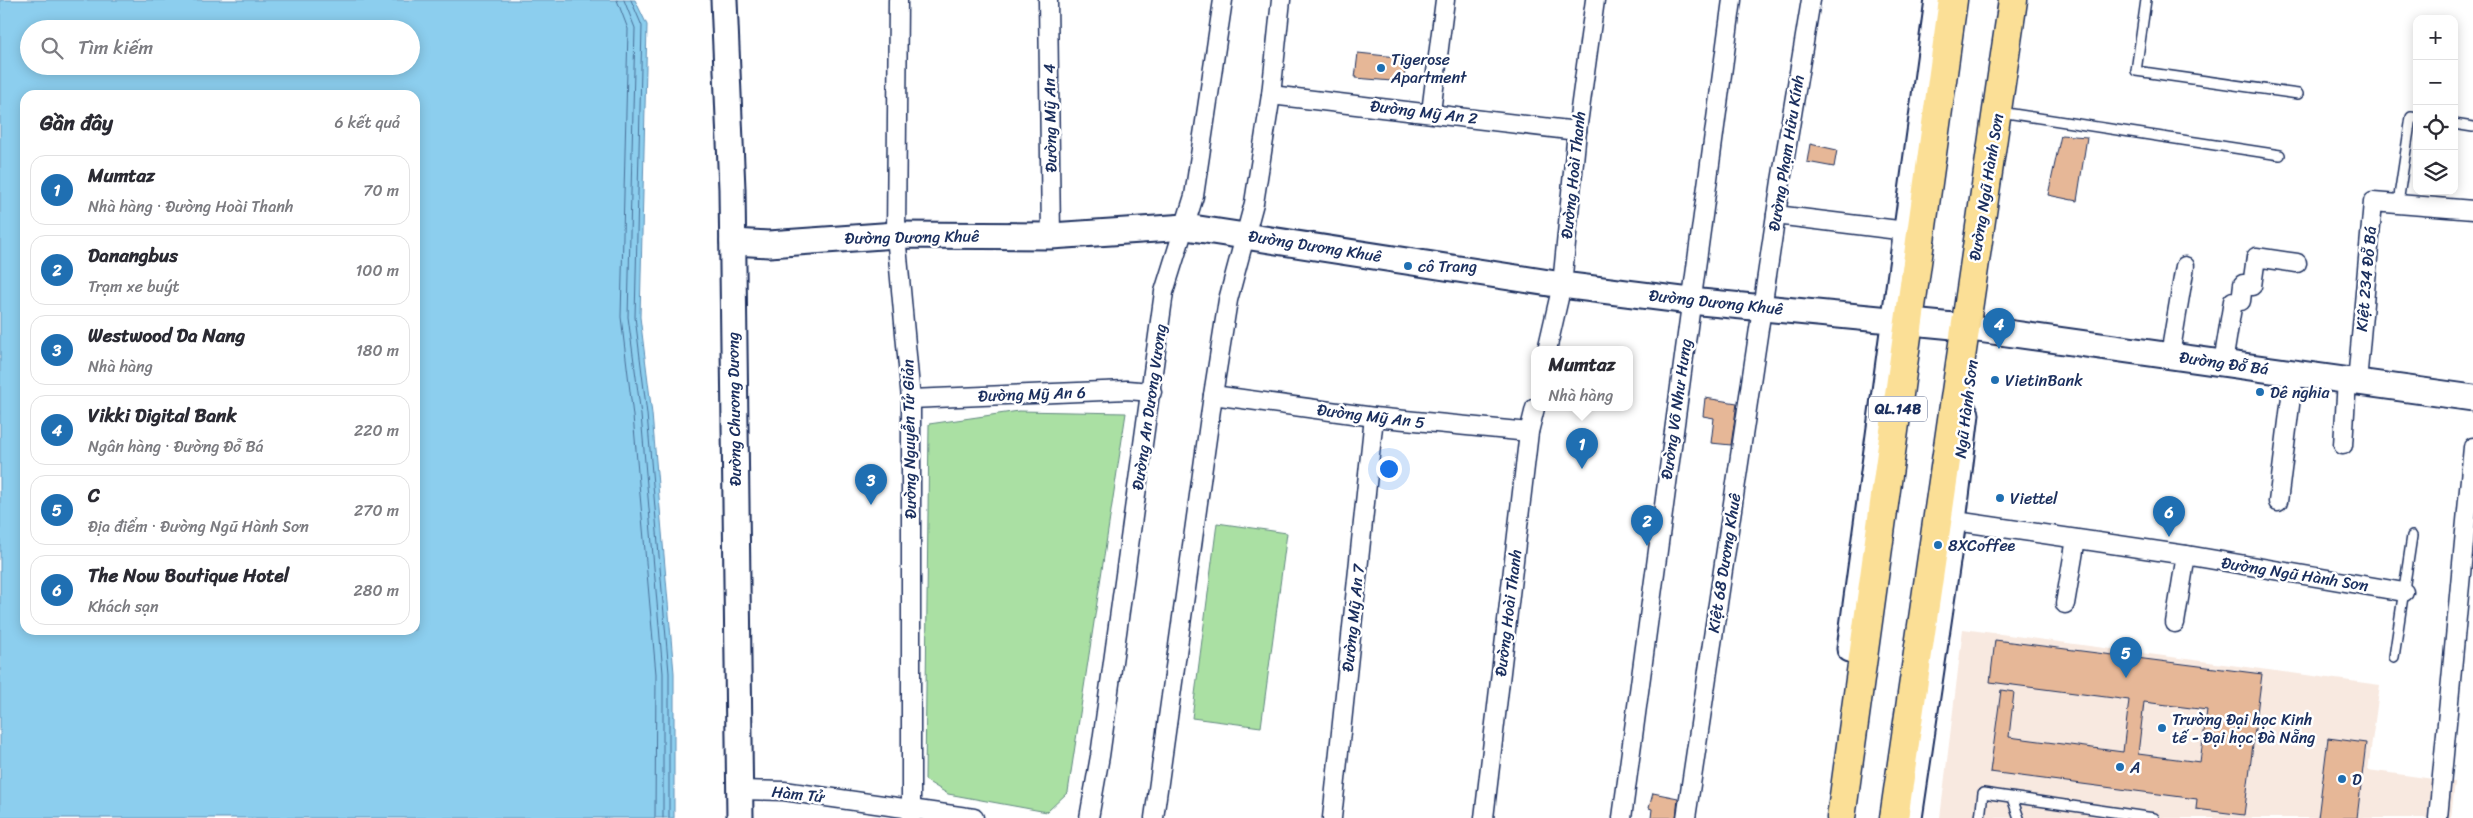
<!DOCTYPE html>
<html lang="vi">
<head>
<meta charset="utf-8">
<style>
	body { margin:0; font-family:Sriracha,sans-serif; background:#f7f7f7; color:#2b2b33 }
	.controls { position:absolute; right:15px; top:15px; display:grid; overflow:hidden; border-radius:10px; box-shadow:0 2px 12px #0003 }
	.controls button { width:45px; height:45px; display:grid; place-items:center; padding:0; border:0; border-bottom:1px solid #e1e1e2; background:#fff; color:#2b2b33; font:25px sans-serif }
	.you { position:absolute; left:1388px; top:468px; width:18px; height:18px; margin:-12px; border:4px solid #fff; border-radius:50%; background:#1a73e8; box-shadow:0 0 0 8px #1a73e833 }
	.badge { display:grid; place-items:center; width:32px; height:32px; border-radius:50%; background:#1f6fb2; color:#fff; font-size:16px; font-weight:700 }
	.pin { position:absolute; translate:-50% -41px; filter:drop-shadow(0 1px 2px #0008) }
	.pin::after { content:''; position:absolute; top:26px; width:18px; height:15px; background:inherit; clip-path:polygon(0 0,100% 0,50% 100%) }
	.popup { position:absolute; left:1531px; top:346px; width:102px; height:65px; box-sizing:border-box; display:grid; place-content:center; border-radius:10px; background:#fff; filter:drop-shadow(0 1px 4px #0005); font-size:16px; white-space:nowrap; color:#7c7c81 }
	.popup b { font-size:19px; color:#2b2b33 }
	.popup::after { content:''; position:absolute; left:50%; top:100%; margin-left:-10px; border:10px solid transparent; border-top-color:#fff }
	.list { margin:0; padding:0; list-style:none }
	h2 { display:flex; justify-content:space-between; align-items:center; height:65px; margin:0; padding:0 20px; font-size:21px }
	h2 small { font-size:16px; font-weight:400; color:#7c7c81 }
	.list li { display:grid; grid-template-columns:32px 1fr auto; gap:15px; align-items:center; box-sizing:border-box; height:70px; margin:0 10px 10px; padding:0 10px; border:1px solid #e1e1e2; border-radius:15px }
	.list b { display:block; font-size:19px; white-space:nowrap }
	.list p { margin:0; font-size:16px; white-space:nowrap; color:#7c7c81 }
	.list em { font-size:16px; font-style:normal; color:#7c7c81 }
	.icon { flex:none; width:28px; height:28px; fill:none; stroke:currentColor; stroke-width:2; stroke-linecap:round; stroke-linejoin:round }
	.map { position:relative; flex:none; width:2473px; height:818px; overflow:hidden }
	.search { position:absolute; background:#fff; box-shadow:0 2px 12px #0003; left:20px; top:20px; width:400px; height:55px; display:flex; align-items:center; gap:12px; box-sizing:border-box; padding:0 18px; border-radius:28px; color:#7c7c81; font-size:19px }
	.panel { position:absolute; background:#fff; box-shadow:0 2px 12px #0003; left:20px; top:90px; width:400px; height:545px; border-radius:15px }
	.map>svg:first-child { display:block }
</style>
</head>
<body>
<div class="map">
<svg width="2473" height="818" viewBox="0 0 2473 818">
	<rect width="100%" height="100%" fill="#fff"/>
	<filter id="ink" filterUnits="userSpaceOnUse"><feTurbulence type="fractalNoise" baseFrequency=".02" numOctaves="2"/><feDisplacementMap in="SourceGraphic" scale="10" xChannelSelector="R" yChannelSelector="G"/><feConvolveMatrix kernelMatrix="1 2 1 2 8 2 1 2 1" color-interpolation-filters="sRGB"/></filter>
	<g filter="url(#ink)">
		<path fill="#f8e9e0" d="M1963,629L2380,685L2368,770L2455,782L2451,818H1940Z"/>
		<g fill="#aae0a3" stroke="#628880">
			<path d="M1019,411L1126,413L1068,792L1047,812L948,794L925,780L929,424Z"/>
			<path d="M1217,523L1287,533L1261,727L1192,718Z"/>
		</g>
		<path fill="#8cceee" stroke="#5f8eb4" fill-rule="evenodd" d="M0,0H635L647,25L640,317L652,414L674,673V818H0ZM29,29H411V66H29ZM25,95H415V630H25Z"/>
		<g fill="none" stroke-linecap="round" stroke-linejoin="round">
			<g stroke="#486f98" stroke-width="1">
				<path d="M617,0L628,29L621,317L633,416L656,674L655,818"/>
				<path d="M624,0L635,28L628,317L641,415L663,673V818"/>
				<path d="M631,0L642,26L635,317L647,414L669,673V818"/>
			</g>
		</g>
		<g fill="#e6b797" stroke="#1b2f5e" fill-rule="evenodd">
			<path d="M1358,53L1406,58L1404,82L1355,78Z"/>
			<path d="M2061,135L2087,137L2077,201L2048,195Z"/>
			<path d="M1810,144L1837,150L1834,167L1807,162Z"/>
			<path d="M1705,398L1737,403L1731,445L1711,443L1714,418L1703,416Z"/>
			<path d="M1995,640L2262,674L2244,815L2196,809L2197,799L1990,772L2001,690L2014,692L2009,737L2123,752L2129,700L1990,682ZM2144,702L2207,710L2200,762L2138,754Z"/>
			<path d="M2328,738L2366,743L2357,818H2318Z"/>
			<path d="M1653,793L1678,798L1676,818H1651L1652,809L1649,808Z"/>
		</g>
		<g fill="none" stroke-linecap="round" stroke-linejoin="round">
			<g stroke="#1b2f5e" stroke-width="12">
				<g id="lane">
					<path d="M2146,0L2136,71L2298,94"/>
					<path d="M2000,112L2280,155"/>
					<path d="M2454,124L2473,127"/>
					<path d="M2398,203L2411,117L2417,118"/>
					<path d="M2394,657L2412,536"/>
					<path d="M2012,798L2019,818"/>
					<path d="M1980,818L1983,793L2154,818"/>
				</g>
			</g>
			<g stroke="#1b2f5e" stroke-width="21">
				<g id="street">
					<path d="M898,0L896,235L911,399V818"/>
					<path d="M1048,0L1051,236"/>
					<path d="M1271,95L1577,131"/>
					<path d="M1431,112L1445,0"/>
					<path d="M1776,215L1906,231"/>
					<path d="M1547,350L1562,285L1577,131L1595,0"/>
					<path d="M2170,355L2185,266"/>
					<path d="M2223,363L2233,301H2241L2243,284L2252,286L2256,257L2297,263"/>
					<path d="M2357,382L2373,202L2473,210"/>
					<path d="M1213,395L1374,417L1529,432"/>
					<path d="M911,399L1127,390L1152,392"/>
					<path d="M2343,445L2347,380"/>
					<path d="M2278,502L2294,373"/>
					<path d="M1942,519L2186,555L2404,592"/>
					<path d="M2065,604L2076,539"/>
					<path d="M2175,623L2186,555"/>
					<path d="M740,790L784,791L974,818"/>
					<path d="M1089,818L1100,756L1164,292L1194,196L1223,0"/>
					<path d="M1154,818L1213,395L1228,300L1254,203L1271,95L1281,0"/>
					<path d="M1332,818L1374,417"/>
					<path d="M1484,818L1529,432L1535,408"/>
					<path d="M1622,818L1732,0"/>
					<path d="M1686,818L1781,181L1811,0"/>
					<path d="M2438,818L2473,447"/>
				</g>
			</g>
			<g stroke="#1b2f5e" stroke-width="29">
				<g id="secondary">
					<path d="M724,0L732,189L740,818"/>
					<path d="M733,242L769,244L896,235L1051,236L1186,227L1562,285L1690,301L1964,327L2473,398"/>
					<path d="M1850,649L1938,0"/>
					<path d="M1909,818L1953,521L1966,414"/>
				</g>
			</g>
			<g stroke="#1b2f5e" stroke-width="31">
				<g id="highway">
					<path d="M1841,818L1953,0"/>
					<path d="M1894,818L2013,0"/>
				</g>
			</g>
			<use href="#lane" stroke="#fff" stroke-width="9"/>
			<use href="#street" stroke="#fff" stroke-width="18"/>
			<use href="#secondary" stroke="#fff" stroke-width="25"/>
			<use href="#highway" stroke="#fbdf96" stroke-width="28"/>
		</g>
	</g>
	<g fill="#1f6fb2" stroke="#fff" stroke-width="2">
		<circle cx="1381" cy="68" r="5"/>
		<circle cx="1408" cy="266" r="5"/>
		<circle cx="1995" cy="380" r="5"/>
		<circle cx="2260" cy="392" r="5"/>
		<circle cx="2000" cy="498" r="5"/>
		<circle cx="1938" cy="545" r="5"/>
		<circle cx="2162" cy="728" r="5"/>
		<circle cx="2120" cy="767" r="5"/>
		<circle cx="2342" cy="779" r="5"/>
	</g>
	<g text-anchor="middle" dominant-baseline="central" stroke-width="5" stroke-linejoin="round" paint-order="stroke">
		<rect fill="#fff" stroke="#5f6d8e" stroke-width="1" x="1869" y="396.5" width="58" height="25" rx="4"/>
		<g font-size="15" font-weight="bold" fill="#1b2f5e">
			<text x="1898" y="409">QL.14B</text>
		</g>
		<g font-size="16" fill="#1b2f5e" stroke="#fff" text-anchor="start">
			<text x="1391" y="59">Tigerose<tspan x="1391" dy="18">Apartment</tspan></text>
			<text x="1418" y="266">cô Trang</text>
			<text x="2005" y="380">VietinBank</text>
			<text x="2270" y="392">Dê nghia</text>
			<text x="2010" y="498">Viettel</text>
			<text x="1948" y="545">8XCoffee</text>
			<text x="2172" y="719">Trường Đại học Kinh<tspan x="2172" dy="18">tế - Đại học Đà Nẵng</tspan></text>
			<text x="2130" y="767">A</text>
			<text x="2352" y="779">D</text>
		</g>
		<g font-size="16" fill="#1b2f5e" stroke="#fff">
			<text transform="translate(1424 112) rotate(7)">Đường Mỹ An 2</text>
			<text transform="translate(1050 118) rotate(-91)">Đường Mỹ An 4</text>
			<text transform="translate(1786 153) rotate(-81)">Đường Phạm Hữu Kính</text>
			<text transform="translate(1573 175) rotate(-84)">Đường Hoài Thanh</text>
			<text transform="translate(1986 187) rotate(-81)">Đường Ngũ Hành Sơn</text>
			<text transform="translate(912 237) rotate(-1)">Đường Dương Khuê</text>
			<text transform="translate(1315 246) rotate(9)">Đường Dương Khuê</text>
			<text transform="translate(2366 279) rotate(-85)">Kiệt 234 Đỗ Bá</text>
			<text transform="translate(1716 302) rotate(6)">Đường Dương Khuê</text>
			<text transform="translate(2224 363) rotate(8)">Đường Đỗ Bá</text>
			<text transform="translate(1032 394) rotate(-2)">Đường Mỹ An 6</text>
			<text transform="translate(1149 407) rotate(-82)">Đường An Dương Vương</text>
			<text transform="translate(734 409) rotate(-91)">Đường Chương Dương</text>
			<text transform="translate(1676 409) rotate(-82)">Đường Võ Như Hưng</text>
			<text transform="translate(1966 409) rotate(-83)">Ngũ Hành Sơn</text>
			<text transform="translate(1371 416) rotate(7)">Đường Mỹ An 5</text>
			<text transform="translate(909 439) rotate(-91)">Đường Nguyễn Tử Giản</text>
			<text transform="translate(1724 563) rotate(-81)">Kiệt 68 Dương Khuê</text>
			<text transform="translate(2295 574) rotate(9)">Đường Ngũ Hành Sơn</text>
			<text transform="translate(1508 613) rotate(-83)">Đường Hoài Thanh</text>
			<text transform="translate(1353 618) rotate(-84)">Đường Mỹ An 7</text>
			<text transform="translate(798 794) rotate(6)">Hàm Tử</text>
		</g>
	</g>
</svg>
<div class="controls">
<button>+</button>
<button>−</button>
<button><svg class="icon" aria-label="locate" viewBox="0 0 24 24"><circle cx="12" cy="12" r="6"/><path d="M12 2v4M12 18v4M2 12h4M18 12h4"/></svg></button>
<button><svg class="icon" aria-label="layers" viewBox="0 0 24 24"><path d="M12 4l9 5-9 5-9-5zM3 14l9 5 9-5"/></svg></button>
</div>
<div class="you"></div>
<div class="pin badge" style="left:1582px;top:469px">1</div>
<div class="popup"><b>Mumtaz</b>Nhà hàng</div>
<div class="pin badge" style="left:1647px;top:546px">2</div>
<div class="pin badge" style="left:871px;top:505px">3</div>
<div class="pin badge" style="left:1999px;top:349px">4</div>
<div class="pin badge" style="left:2126px;top:678px">5</div>
<div class="pin badge" style="left:2169px;top:537px">6</div>
<div class="search"><svg class="icon" aria-label="search" viewBox="0 0 24 24"><circle cx="10" cy="10" r="6"/><path d="M15 15l6 6"/></svg>Tìm kiếm</div>
<section class="panel">
<h2>Gần đây<small>6 kết quả</small></h2>
<ul class="list">
<li><span class="badge">1</span><div><b>Mumtaz</b><p>Nhà hàng · Đường Hoài Thanh</p></div><em>70 m</em></li>
<li><span class="badge">2</span><div><b>Danangbus</b><p>Trạm xe buýt</p></div><em>100 m</em></li>
<li><span class="badge">3</span><div><b>Westwood Da Nang</b><p>Nhà hàng</p></div><em>180 m</em></li>
<li><span class="badge">4</span><div><b>Vikki Digital Bank</b><p>Ngân hàng · Đường Đỗ Bá</p></div><em>220 m</em></li>
<li><span class="badge">5</span><div><b>C</b><p>Địa điểm · Đường Ngũ Hành Sơn</p></div><em>270 m</em></li>
<li><span class="badge">6</span><div><b>The Now Boutique Hotel</b><p>Khách sạn</p></div><em>280 m</em></li>
</ul>
</section>
</div>
</body>
</html>
